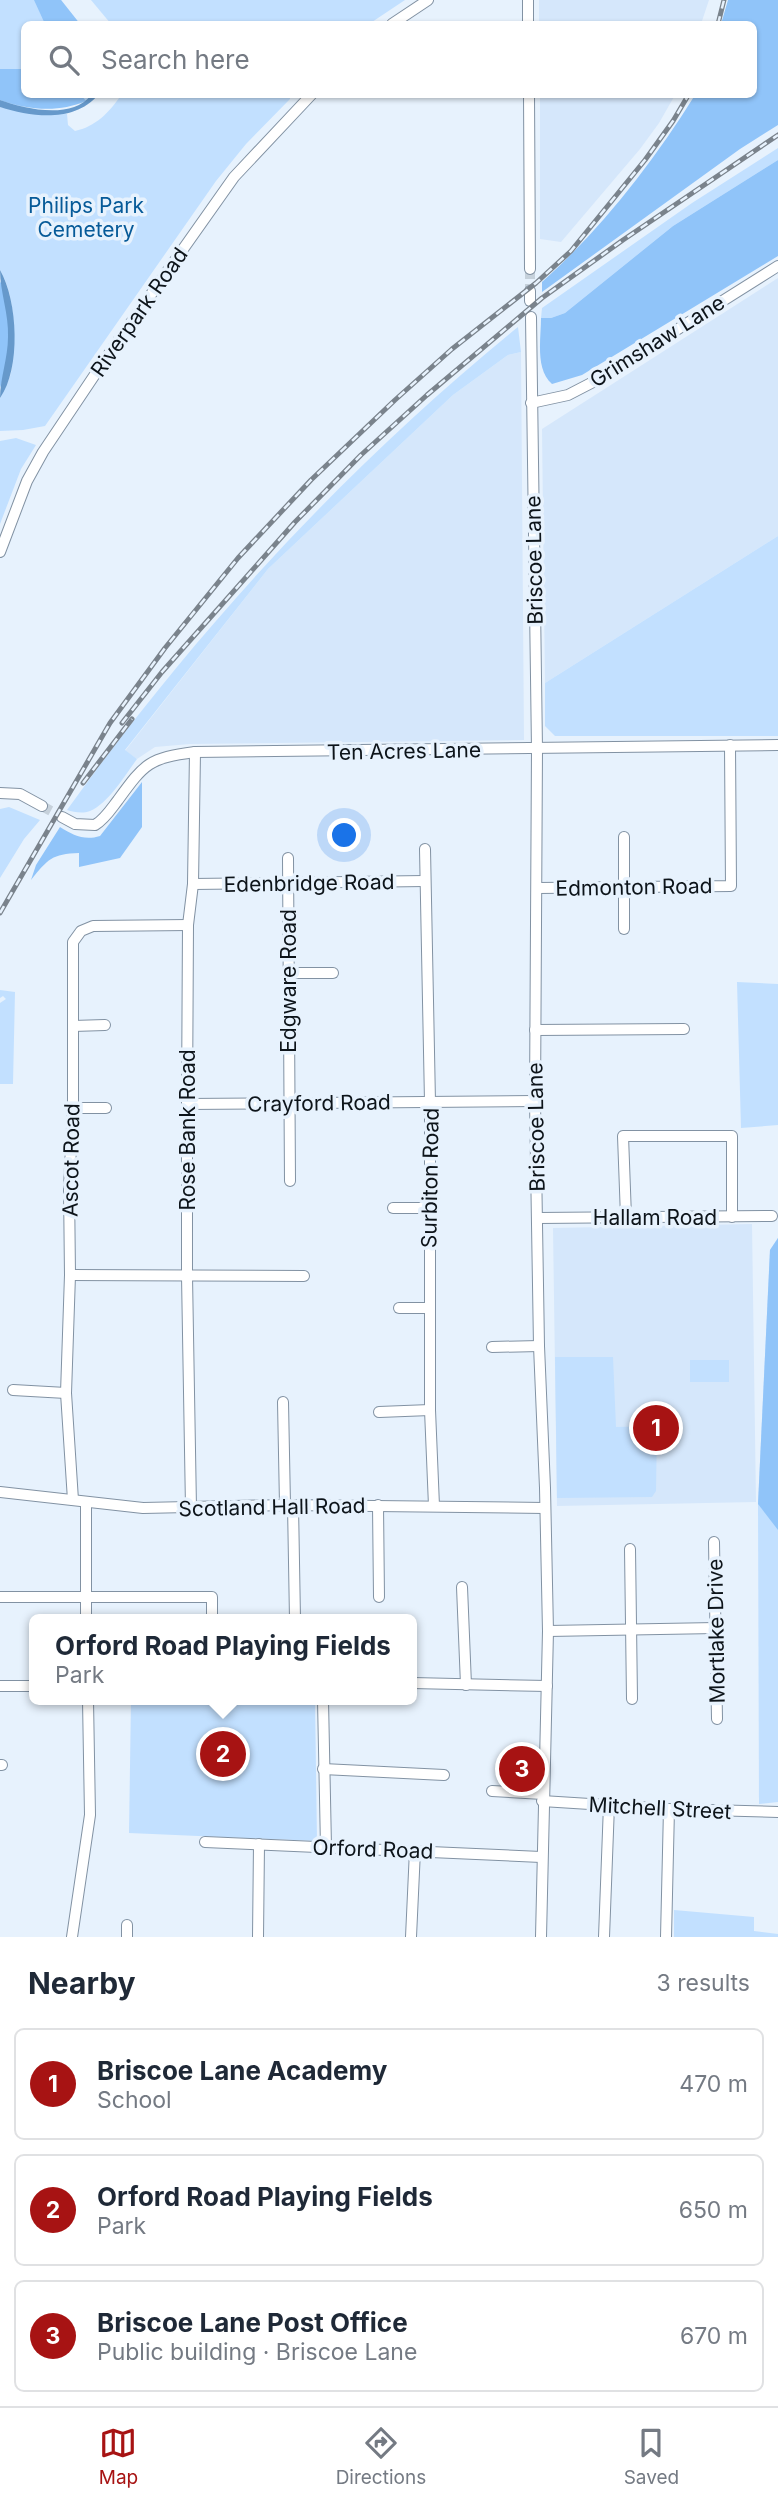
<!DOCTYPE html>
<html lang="en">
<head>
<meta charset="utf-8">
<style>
	body { margin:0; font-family:Inter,sans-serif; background:#f2f2f3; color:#1f2937 }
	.you { position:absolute; left:345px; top:836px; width:24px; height:24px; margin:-18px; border:5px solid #fff; border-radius:50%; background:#1a73e8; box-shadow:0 0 0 10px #1a73e833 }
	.badge { display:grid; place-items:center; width:46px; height:46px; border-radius:50%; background:#a71313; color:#fff; font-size:23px; font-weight:700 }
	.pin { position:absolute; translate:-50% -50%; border:4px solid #fff; box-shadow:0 2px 7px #0006 }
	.popup { position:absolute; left:29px; top:1614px; width:388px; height:91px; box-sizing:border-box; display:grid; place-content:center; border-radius:10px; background:#fff; filter:drop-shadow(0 2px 5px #0005); font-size:23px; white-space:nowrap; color:#747a83 }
	.popup b { font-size:26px; color:#1f2937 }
	.popup::after { content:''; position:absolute; left:50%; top:100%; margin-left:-14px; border:14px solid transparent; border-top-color:#fff }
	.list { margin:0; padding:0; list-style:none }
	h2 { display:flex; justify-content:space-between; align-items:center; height:91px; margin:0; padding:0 28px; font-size:30px }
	h2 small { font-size:23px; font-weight:400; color:#747a83 }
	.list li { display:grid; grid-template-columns:46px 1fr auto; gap:21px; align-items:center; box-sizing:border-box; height:112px; margin:0 14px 14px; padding:0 14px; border:2px solid #e0e1e3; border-radius:10px }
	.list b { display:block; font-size:26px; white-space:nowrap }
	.list p { margin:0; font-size:23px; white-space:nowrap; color:#747a83 }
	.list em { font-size:23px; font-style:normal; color:#747a83 }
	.icon { flex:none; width:38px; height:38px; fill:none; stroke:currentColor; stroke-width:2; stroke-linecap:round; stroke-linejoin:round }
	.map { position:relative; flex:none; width:778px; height:1937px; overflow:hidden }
	.search { position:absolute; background:#fff; box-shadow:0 2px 5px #0004; left:21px; right:21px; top:21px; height:77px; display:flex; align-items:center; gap:18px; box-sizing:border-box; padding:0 24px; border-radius:10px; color:#747a83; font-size:26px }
	.sheet { height:469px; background:#fff }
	nav { display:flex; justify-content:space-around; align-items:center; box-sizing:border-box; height:98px; border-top:2px solid #e0e1e3; background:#fff; font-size:19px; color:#747a83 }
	nav a { display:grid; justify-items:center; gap:4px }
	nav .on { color:#a71313 }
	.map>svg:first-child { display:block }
</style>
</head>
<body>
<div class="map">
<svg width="778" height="1937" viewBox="0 0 778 1937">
	<rect width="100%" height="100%" fill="#e7f2fd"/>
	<g fill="#d5e7fb">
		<path d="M539,0H709L701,24H539Z"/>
		<path d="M540,95H675L659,123L640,149L561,242L540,239Z"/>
		<path d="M778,278V536L545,683L542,429Z"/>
		<path d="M521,352L524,740L190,744L155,747L137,759L125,751L268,569L453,395L508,355Z"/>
		<path d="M752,1224L756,1502L557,1506L553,1228Z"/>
	</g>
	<g fill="#c2e0ff">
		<path d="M0,0H61L80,24H24V94L91,95L87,100L19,107L0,100Z"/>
		<path d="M91,0H405L369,24H111Z"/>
		<path d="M121,95H290V99L246,144L216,181L45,426L23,430L0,431C0,421 0,407 0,398C4,387 11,379 12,367C15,336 16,297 0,270V107L34,114H67L68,125L75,131C95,127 110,112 121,95Z"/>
		<path d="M778,148V160L673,226L565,313L551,318H541L542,308L692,203Z"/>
		<path d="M518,327L521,352L508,355L453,395L268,569L125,750L137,759C125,775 109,803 90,811C82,814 74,812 67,810C196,630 346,467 518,327Z"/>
		<path d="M16,438L36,445L21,469L0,524V441Z"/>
		<path d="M778,536V736H555L545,726V683Z"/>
		<path d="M9,807L40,820L24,839L0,878V809Z"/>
		<path d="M737,982L778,984V1125L741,1128Z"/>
		<path d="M0,990L15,992L13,1084H0V1003L6,999L3,996L0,998Z"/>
		<path d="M778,1238V1802L759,1804L758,1504L770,1250Z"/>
		<path d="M555,1357H613L616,1427L657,1426L656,1491L652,1497L557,1498Z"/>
		<rect x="690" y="1360" width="39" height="22"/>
		<path d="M131,1700H315L317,1841L129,1833Z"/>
		<path d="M674,1910L754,1917V1931L778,1934V1937H674Z"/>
	</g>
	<g fill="#90c4f9">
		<path d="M34,0H61L80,24H45Z"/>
		<path d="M728,0H778V125L740,149L542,292V282C602,228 652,164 695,95L754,94V24H721Z"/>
		<path d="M0,69H24V94L81,95L86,101C58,113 29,110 0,100Z"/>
		<path d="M778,160V256L582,375L552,384C535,369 541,339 541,318H551L565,313L673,226Z"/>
		<path d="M0,281C14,307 10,361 0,388Z"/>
		<path d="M142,782V827L120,858L79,867V853C52,854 48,859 31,880L36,865L60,827C73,835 84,841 100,836Z"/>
		<path d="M778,1238V1530L758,1504L770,1250Z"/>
	</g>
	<g fill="#6699cb">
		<path d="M91,95H98C74,123 32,117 0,107V100C25,109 72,120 91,95Z"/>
		<path d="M0,270C18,301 21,369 0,398C0,378 8,358 8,337C9,314 0,292 0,270Z"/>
	</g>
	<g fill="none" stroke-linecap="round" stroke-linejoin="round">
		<g stroke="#c6d1db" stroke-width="10" stroke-dasharray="10 5" stroke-linecap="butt">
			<path d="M530,269V291"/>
			<path d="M42,806L62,817"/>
		</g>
		<g stroke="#8292a3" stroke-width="12">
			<g id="minor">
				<path d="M528,0V24"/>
				<path d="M392,24L428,0"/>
				<path d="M529,94L530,269"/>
				<path d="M530,291V301"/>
				<path d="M531,317L537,749L535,1101L539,1346L545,1488L548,1631L541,1937"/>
				<path d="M531,403L568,395L597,380L778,266"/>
				<path d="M0,552L27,481L43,452L104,361L234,177L312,94"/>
				<path d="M0,793L20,794L42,806"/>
				<path d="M62,817L75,824L95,825C105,819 111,809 118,800C145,763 149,758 195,752L778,745"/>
				<path d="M624,837V929"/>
				<path d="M425,849L430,1102V1410L434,1506"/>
				<path d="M288,858L290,1181"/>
				<path d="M193,884L425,881"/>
				<path d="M538,888L731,886L730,745"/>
				<path d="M287,973H333"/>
				<path d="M73,1026L105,1025"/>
				<path d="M535,1030L684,1029"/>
				<path d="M187,1104L535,1101"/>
				<path d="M73,1108H106"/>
				<path d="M393,1208H429"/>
				<path d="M626,1217L623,1136H732V1217"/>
				<path d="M538,1218L772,1216"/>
				<path d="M70,1275L304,1276"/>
				<path d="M399,1308H428"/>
				<path d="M492,1347L539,1346"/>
				<path d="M13,1390L66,1393"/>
				<path d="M283,1402L285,1505"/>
				<path d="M379,1412L430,1410"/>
				<path d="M0,1492L143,1508L285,1505L545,1508"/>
				<path d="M73,1500L66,1393L70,1275L69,1187L73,1108V942L81,931L93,926L188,925"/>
				<path d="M293,1505L295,1619"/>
				<path d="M378,1505L379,1597"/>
				<path d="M191,1508L187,1276V1104L188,925L193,884L195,752"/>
				<path d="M714,1542L717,1719"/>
				<path d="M630,1549L632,1699"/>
				<path d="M462,1587L466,1685"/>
				<path d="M0,1597H212V1619"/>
				<path d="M86,1619V1503"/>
				<path d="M548,1631L716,1628"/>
				<path d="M412,1683L547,1686"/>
				<path d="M0,1686H34"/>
				<path d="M323,1700L326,1847"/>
				<path d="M0,1765H2"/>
				<path d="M323,1769L444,1775"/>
				<path d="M492,1791L543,1794"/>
				<path d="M542,1801L669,1809L778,1812"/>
				<path d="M205,1842L541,1857"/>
				<path d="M72,1937L90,1815L88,1700"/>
				<path d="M127,1937V1925"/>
				<path d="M258,1937L259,1844"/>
				<path d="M411,1937L415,1850"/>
				<path d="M604,1937L609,1805"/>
				<path d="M666,1937L669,1809"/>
			</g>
		</g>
		<use href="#minor" stroke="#fff" stroke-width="10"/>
		<g stroke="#7a838c" stroke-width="5">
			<g id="rail">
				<path d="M718,24L724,0"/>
				<path d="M122,723L162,672L295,522L361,455L427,395L542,298L623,240L778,135"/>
				<path d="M83,783L132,719"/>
				<path d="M0,913L110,723L165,648L238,558L311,480L395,400L452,349L536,283L571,251L645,160L673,121L689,94"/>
			</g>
		</g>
		<use href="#rail" stroke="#e7f2fd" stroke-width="2.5" stroke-dasharray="8" stroke-linecap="butt"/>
	</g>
	<g text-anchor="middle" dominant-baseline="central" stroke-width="7" stroke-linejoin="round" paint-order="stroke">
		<g font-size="21" fill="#065a98" stroke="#e7f2fd">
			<text x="86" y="205">Philips Park<tspan x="86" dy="24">Cemetery</tspan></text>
		</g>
		<g font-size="21" fill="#0d141a" stroke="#e7f2fd">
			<text transform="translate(139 312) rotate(-55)">Riverpark Road</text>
			<text transform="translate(657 341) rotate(-32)">Grimshaw Lane</text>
			<text transform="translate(534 560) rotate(-91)">Briscoe Lane</text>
			<text transform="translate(404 751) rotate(-1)">Ten Acres Lane</text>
			<text transform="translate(309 883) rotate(-1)">Edenbridge Road</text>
			<text transform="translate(634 887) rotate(-1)">Edmonton Road</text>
			<text transform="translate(288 981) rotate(-90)">Edgware Road</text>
			<text transform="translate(319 1103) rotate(-1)">Crayford Road</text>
			<text transform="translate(536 1127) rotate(-91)">Briscoe Lane</text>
			<text transform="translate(187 1130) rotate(-90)">Rose Bank Road</text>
			<text transform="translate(71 1160) rotate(-89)">Ascot Road</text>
			<text transform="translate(430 1178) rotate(-89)">Surbiton Road</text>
			<text x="655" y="1217">Hallam Road</text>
			<text transform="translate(272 1507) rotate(-1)">Scotland Hall Road</text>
			<text transform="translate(716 1631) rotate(-91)">Mortlake Drive</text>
			<text transform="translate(660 1808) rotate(3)">Mitchell Street</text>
			<text transform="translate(373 1849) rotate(2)">Orford Road</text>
		</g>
	</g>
</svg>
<div class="you"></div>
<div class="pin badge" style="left:656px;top:1428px">1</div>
<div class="pin badge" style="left:223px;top:1754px">2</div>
<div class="popup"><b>Orford Road Playing Fields</b>Park</div>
<div class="pin badge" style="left:522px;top:1769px">3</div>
<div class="search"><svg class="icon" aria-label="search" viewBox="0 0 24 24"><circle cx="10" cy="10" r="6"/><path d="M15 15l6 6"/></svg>Search here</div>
</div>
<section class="sheet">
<h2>Nearby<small>3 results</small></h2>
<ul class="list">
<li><span class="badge">1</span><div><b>Briscoe Lane Academy</b><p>School</p></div><em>470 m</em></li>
<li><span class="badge">2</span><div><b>Orford Road Playing Fields</b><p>Park</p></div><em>650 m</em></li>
<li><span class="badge">3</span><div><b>Briscoe Lane Post Office</b><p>Public building · Briscoe Lane</p></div><em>670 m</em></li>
</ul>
</section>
<nav>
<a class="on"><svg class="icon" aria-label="map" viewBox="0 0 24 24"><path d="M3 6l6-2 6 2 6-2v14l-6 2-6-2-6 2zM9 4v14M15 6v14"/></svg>Map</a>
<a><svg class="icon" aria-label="directions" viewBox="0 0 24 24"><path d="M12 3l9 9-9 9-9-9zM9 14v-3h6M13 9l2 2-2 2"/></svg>Directions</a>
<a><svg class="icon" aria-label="saved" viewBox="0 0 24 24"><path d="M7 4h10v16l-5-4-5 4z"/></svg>Saved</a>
</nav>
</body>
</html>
